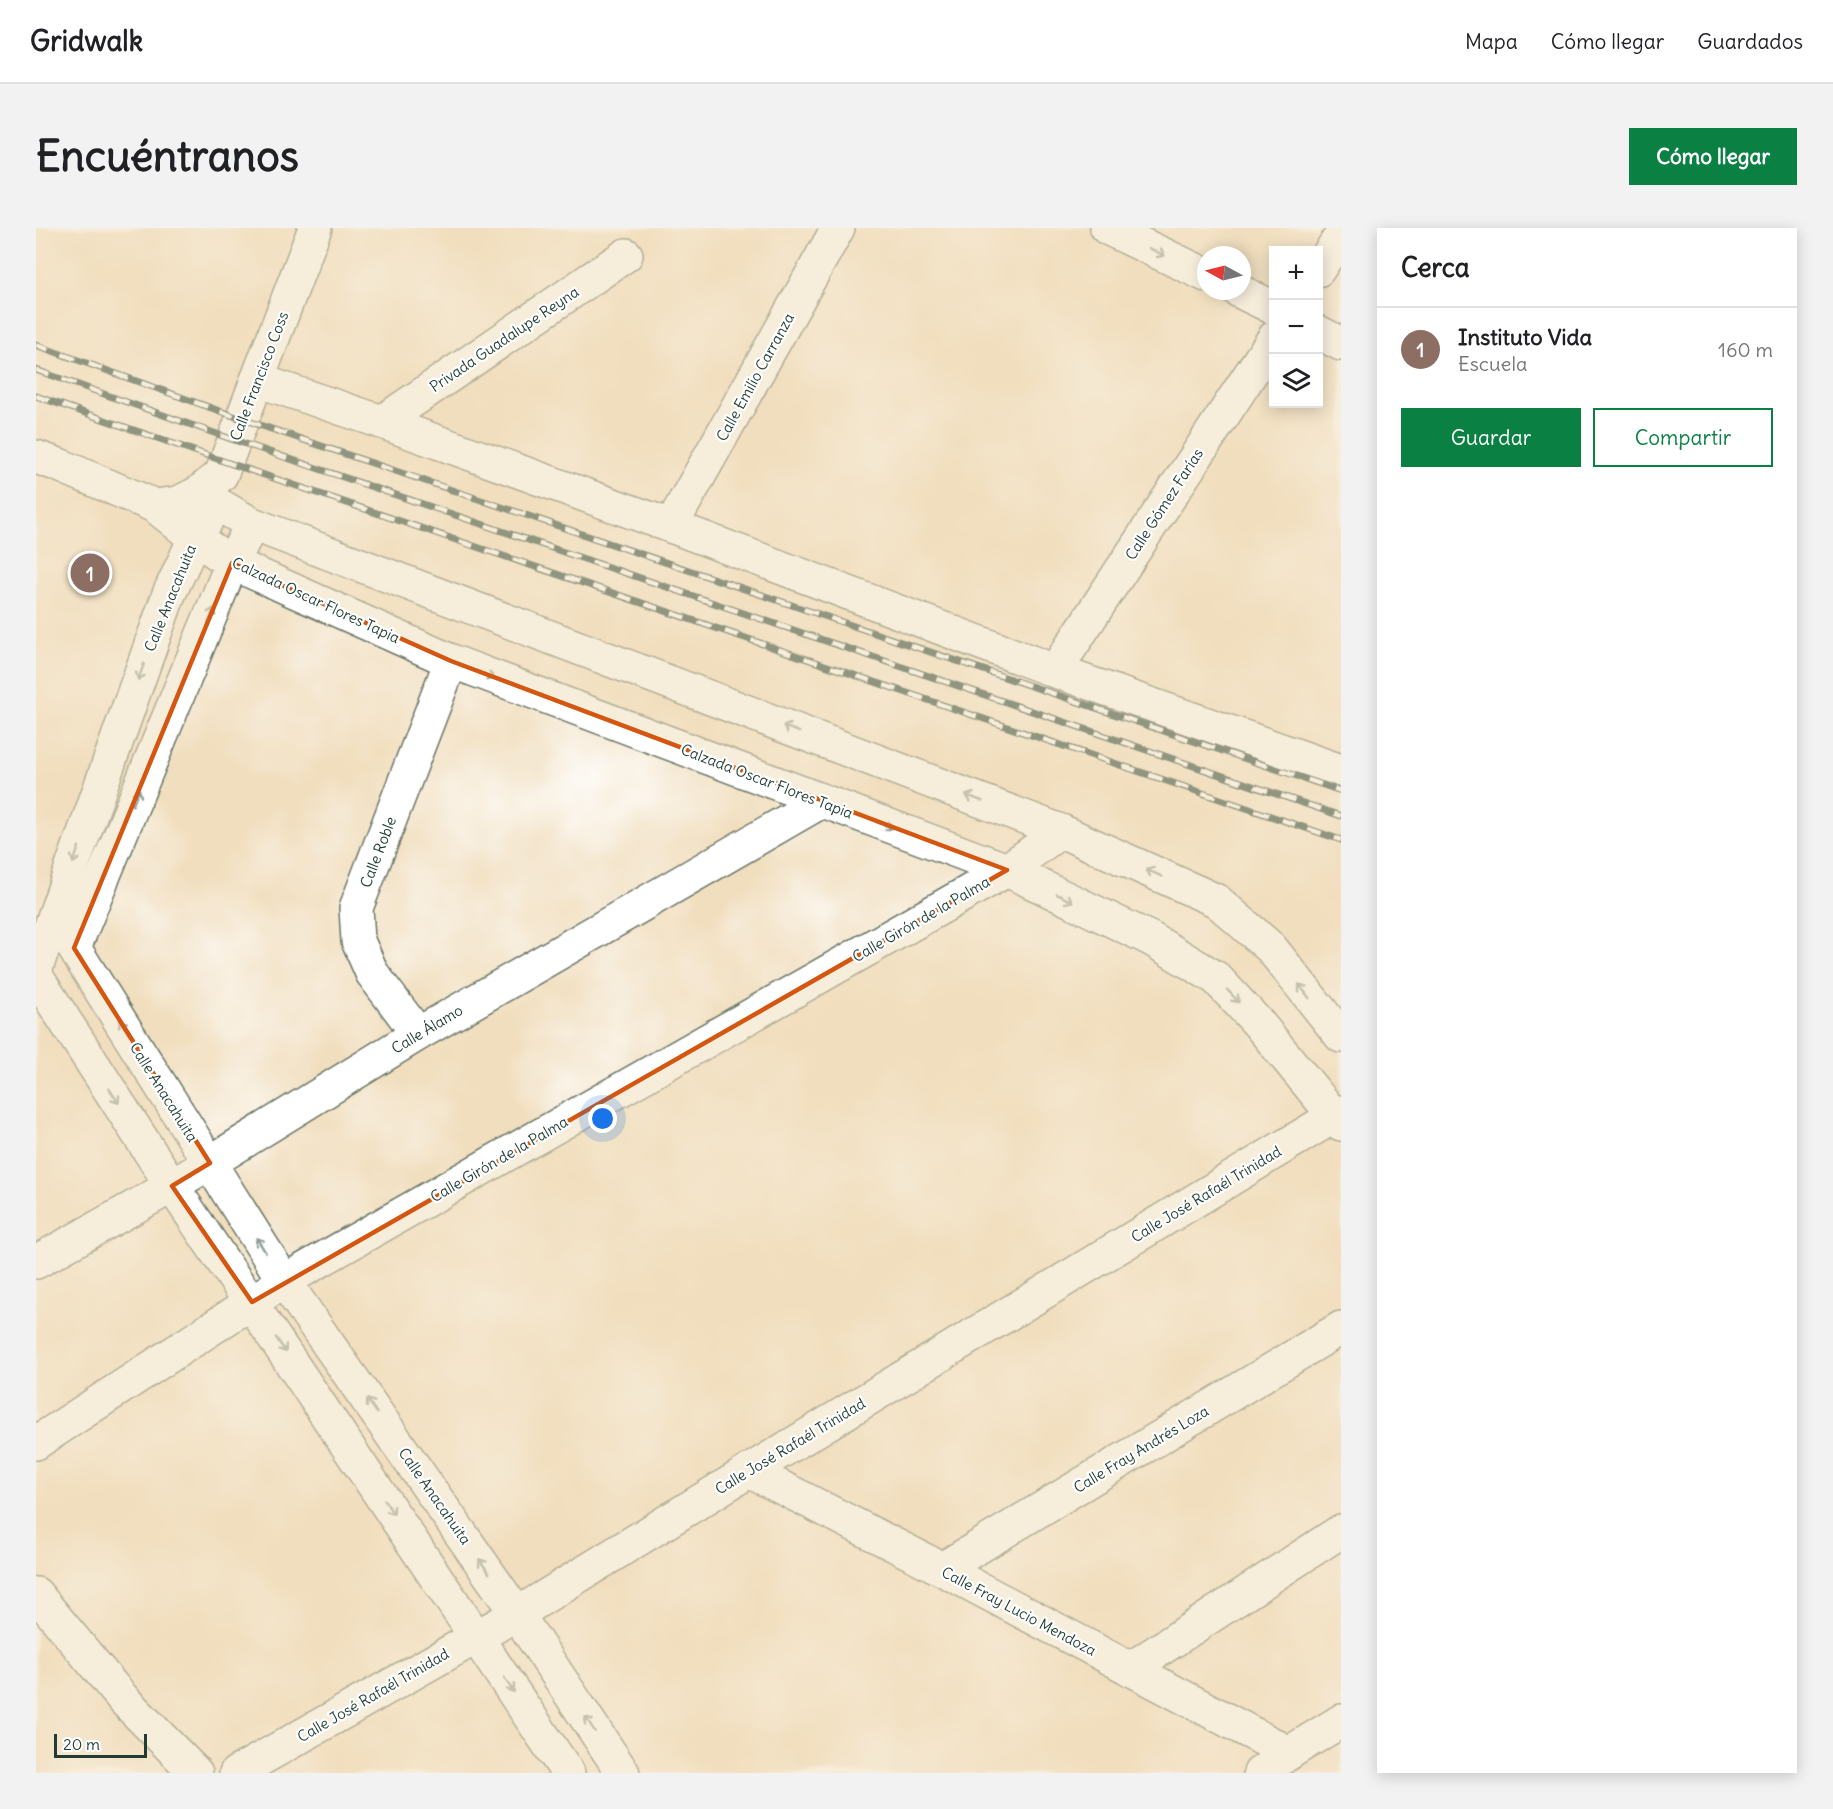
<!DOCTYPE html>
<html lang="es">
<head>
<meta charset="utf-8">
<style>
	body { margin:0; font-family:Delius,sans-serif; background:#f2f2f2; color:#202124 }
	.controls { position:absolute; right:18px; top:18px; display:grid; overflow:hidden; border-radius:0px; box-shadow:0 3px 15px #0003 }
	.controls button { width:54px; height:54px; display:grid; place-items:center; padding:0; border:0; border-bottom:2px solid #e0e0e0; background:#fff; color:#202124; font:30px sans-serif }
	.compass { position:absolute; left:1161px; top:18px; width:54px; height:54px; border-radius:50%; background:#fff; box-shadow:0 3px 15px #0003; rotate:277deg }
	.scale { position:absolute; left:18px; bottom:15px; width:93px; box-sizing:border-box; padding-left:6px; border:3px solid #1f3d34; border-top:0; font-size:16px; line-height:21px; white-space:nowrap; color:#1f3d34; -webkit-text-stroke:4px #fff; paint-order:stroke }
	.you { position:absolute; left:567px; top:891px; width:21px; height:21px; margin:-15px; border:4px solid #fff; border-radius:50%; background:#1a73e8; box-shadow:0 0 0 9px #1a73e833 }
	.badge { display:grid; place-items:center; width:39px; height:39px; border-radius:50%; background:#0b8043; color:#fff; font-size:20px; font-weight:700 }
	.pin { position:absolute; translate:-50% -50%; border:3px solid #fff; box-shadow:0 2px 6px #0006 }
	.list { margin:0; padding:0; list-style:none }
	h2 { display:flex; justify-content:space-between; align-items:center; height:78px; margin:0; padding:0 24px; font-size:26px }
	h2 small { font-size:20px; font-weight:400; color:#757577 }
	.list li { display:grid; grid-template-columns:39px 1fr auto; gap:18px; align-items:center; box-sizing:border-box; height:84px; padding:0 24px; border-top:2px solid #e0e0e0 }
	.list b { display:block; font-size:22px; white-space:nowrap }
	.list p { margin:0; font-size:20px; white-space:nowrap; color:#757577 }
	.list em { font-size:20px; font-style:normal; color:#757577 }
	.actions { display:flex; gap:12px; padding:18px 24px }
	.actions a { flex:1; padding:14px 0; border:2px solid #0b8043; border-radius:0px; text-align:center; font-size:21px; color:#0b8043 }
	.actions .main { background:#0b8043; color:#fff }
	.icon { flex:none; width:33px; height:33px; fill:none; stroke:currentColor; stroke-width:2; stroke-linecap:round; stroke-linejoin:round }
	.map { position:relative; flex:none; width:1305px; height:1545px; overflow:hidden; border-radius:0px }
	header { display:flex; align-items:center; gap:36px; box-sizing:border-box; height:84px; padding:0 30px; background:#fff; border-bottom:2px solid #e0e0e0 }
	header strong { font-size:28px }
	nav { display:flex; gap:33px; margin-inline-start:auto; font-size:21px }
	.intro { display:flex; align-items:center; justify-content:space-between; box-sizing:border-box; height:144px; padding:0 36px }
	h1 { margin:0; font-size:42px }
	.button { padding:15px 27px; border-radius:0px; background:#0b8043; color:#fff; font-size:21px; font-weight:700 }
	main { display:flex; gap:36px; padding:0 36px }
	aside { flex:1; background:#fff; border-radius:0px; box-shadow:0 3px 15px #0003 }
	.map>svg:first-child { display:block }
</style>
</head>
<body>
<header>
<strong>Gridwalk</strong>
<nav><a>Mapa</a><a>Cómo llegar</a><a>Guardados</a></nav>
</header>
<div class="intro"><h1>Encuéntranos</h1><a class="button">Cómo llegar</a></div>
<main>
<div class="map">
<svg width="1305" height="1545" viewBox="0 0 1305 1545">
	<rect width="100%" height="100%" fill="#fff"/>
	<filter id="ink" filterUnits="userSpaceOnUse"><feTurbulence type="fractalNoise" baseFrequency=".0167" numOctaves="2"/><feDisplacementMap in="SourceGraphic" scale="12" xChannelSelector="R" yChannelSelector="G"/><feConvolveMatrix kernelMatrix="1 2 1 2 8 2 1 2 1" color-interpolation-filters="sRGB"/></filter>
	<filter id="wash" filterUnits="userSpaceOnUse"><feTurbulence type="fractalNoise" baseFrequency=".008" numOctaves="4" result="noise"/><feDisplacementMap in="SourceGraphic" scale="24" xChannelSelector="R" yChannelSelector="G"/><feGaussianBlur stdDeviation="1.35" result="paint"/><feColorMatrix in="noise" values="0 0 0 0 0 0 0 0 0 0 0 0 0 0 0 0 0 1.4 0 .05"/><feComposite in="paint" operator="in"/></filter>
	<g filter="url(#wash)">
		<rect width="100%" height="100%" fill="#f1debe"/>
	</g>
	<g filter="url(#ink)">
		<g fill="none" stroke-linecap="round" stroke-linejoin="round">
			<g stroke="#687564" stroke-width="36">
				<g id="street">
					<path d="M1282,42L1305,8"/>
					<path d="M221,152L346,194L635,298L1019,443L1305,543"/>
					<path d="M346,194L590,27"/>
					<path d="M635,298L802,0"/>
					<path d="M1019,443L1238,110"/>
					<path d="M382,806L336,745L322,713L320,680L415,433"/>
					<path d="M0,1034L136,958L382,806L786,573"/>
					<path d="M0,1215L248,1053L971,642L1025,603"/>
					<path d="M713,1243L906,1341L1253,1525"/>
					<path d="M906,1341L1305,1100"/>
					<path d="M0,1366L88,1472L160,1545"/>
					<path d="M1094,1441L1305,1303"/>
					<path d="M200,1545L481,1386L713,1243L1305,884"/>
					<path d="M1224,1545L1253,1525L1305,1493"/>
				</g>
			</g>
			<g stroke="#687564" stroke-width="36">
				<g id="secondary">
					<path d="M1071,0L1170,47"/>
					<path d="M1203,63L1238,80"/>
					<path d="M1282,104L1305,116"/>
					<path d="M0,229L23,237L119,278L142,275L162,265L185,247L279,0"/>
					<path d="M162,265L216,296L1025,603L1181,673L1235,720L1305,808"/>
					<path d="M119,278L159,310L196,335L415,433L971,642L1115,711L1180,750L1222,795L1305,896"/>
					<path d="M216,296L196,335L38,720L248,1053L481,1386L587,1545"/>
					<path d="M0,740L133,366L159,310L170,293"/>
					<path d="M0,748L136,958L532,1545"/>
				</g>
			</g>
			<use href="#street" stroke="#fff" stroke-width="33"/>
			<use href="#secondary" stroke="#fff" stroke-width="33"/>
			<g stroke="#1f3d34" stroke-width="7">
				<g id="rail">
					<path d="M0,117L206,191L1305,563"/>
					<path d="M0,142L198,212L1305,588"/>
					<path d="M0,168L190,234L1305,612"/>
				</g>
			</g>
			<use href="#rail" stroke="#fff" stroke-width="4.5" stroke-dasharray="14" stroke-linecap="butt"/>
		</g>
		<defs><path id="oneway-shaft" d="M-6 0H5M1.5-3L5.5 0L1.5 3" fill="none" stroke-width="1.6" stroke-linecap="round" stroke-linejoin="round" transform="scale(1.5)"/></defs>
		<g stroke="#8f9e9a">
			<use href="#oneway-shaft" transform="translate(1121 24) rotate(26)"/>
			<use href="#oneway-shaft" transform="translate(175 388) rotate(-68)"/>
			<use href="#oneway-shaft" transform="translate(105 444) rotate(110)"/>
			<use href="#oneway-shaft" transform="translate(450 447) rotate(21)"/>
			<use href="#oneway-shaft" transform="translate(755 501) rotate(-159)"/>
			<use href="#oneway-shaft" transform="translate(100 569) rotate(-68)"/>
			<use href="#oneway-shaft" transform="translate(938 570) rotate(-159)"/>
			<use href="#oneway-shaft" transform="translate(849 597) rotate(20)"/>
			<use href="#oneway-shaft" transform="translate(40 627) rotate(110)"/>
			<use href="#oneway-shaft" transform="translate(1118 645) rotate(-156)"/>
			<use href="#oneway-shaft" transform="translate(1029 670) rotate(26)"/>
			<use href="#oneway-shaft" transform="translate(1268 763) rotate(-127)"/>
			<use href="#oneway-shaft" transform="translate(1197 768) rotate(47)"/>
			<use href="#oneway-shaft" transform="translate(88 799) rotate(-122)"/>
			<use href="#oneway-shaft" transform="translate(78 868) rotate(57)"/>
			<use href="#oneway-shaft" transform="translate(225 1017) rotate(-122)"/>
			<use href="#oneway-shaft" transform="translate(245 1117) rotate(56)"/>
			<use href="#oneway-shaft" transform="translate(336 1178) rotate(-125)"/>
			<use href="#oneway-shaft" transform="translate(353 1279) rotate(56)"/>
			<use href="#oneway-shaft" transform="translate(448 1338) rotate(-125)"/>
			<use href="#oneway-shaft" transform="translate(473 1457) rotate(56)"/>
			<use href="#oneway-shaft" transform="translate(554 1496) rotate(-123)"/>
		</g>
	</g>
	<path d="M0 0H1305V1545H0ZM196,335L415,433L971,642L216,1074L136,958L174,935L38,720Z" fill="#f1debe" fill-opacity=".55" fill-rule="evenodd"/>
	<path fill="none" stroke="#d45610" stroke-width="4.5" stroke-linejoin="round" d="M196,335L415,433L971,642L216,1074L136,958L174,935L38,720Z"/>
	<g text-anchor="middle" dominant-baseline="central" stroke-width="4.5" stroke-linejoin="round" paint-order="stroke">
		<g font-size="15" fill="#1f3d34" stroke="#fff">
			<text transform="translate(468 111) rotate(-34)">Privada Guadalupe Reyna</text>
			<text transform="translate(223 148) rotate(-69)">Calle Francisco Coss</text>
			<text transform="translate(719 149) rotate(-61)">Calle Emilio Carranza</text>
			<text transform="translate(1128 276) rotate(-57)">Calle Gómez Farías</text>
			<text transform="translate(134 370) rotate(-68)">Calle Anacahuita</text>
			<text transform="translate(280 372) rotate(25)">Calzada Oscar Flores Tapia</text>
			<text transform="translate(731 553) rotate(21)">Calzada Oscar Flores Tapia</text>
			<text transform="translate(342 624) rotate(-69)">Calle Roble</text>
			<text transform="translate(885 691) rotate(-30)">Calle Girón de la Palma</text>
			<text transform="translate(391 801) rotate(-31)">Calle Álamo</text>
			<text transform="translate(128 864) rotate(58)">Calle Anacahuita</text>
			<text transform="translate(463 931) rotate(-30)">Calle Girón de la Palma</text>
			<text transform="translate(1170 966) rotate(-31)">Calle José Rafaél Trinidad</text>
			<text transform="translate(754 1218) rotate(-31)">Calle José Rafaél Trinidad</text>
			<text transform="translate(1105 1221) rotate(-31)">Calle Fray Andrés Loza</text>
			<text transform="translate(399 1268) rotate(55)">Calle Anacahuita</text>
			<text transform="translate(983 1383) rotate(28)">Calle Fray Lucio Mendoza</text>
			<text transform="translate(337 1467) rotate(-30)">Calle José Rafaél Trinidad</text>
		</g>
	</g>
</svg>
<div class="controls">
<button>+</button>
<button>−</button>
<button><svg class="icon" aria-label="layers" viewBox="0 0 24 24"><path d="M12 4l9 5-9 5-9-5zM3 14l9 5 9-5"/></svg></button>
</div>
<svg class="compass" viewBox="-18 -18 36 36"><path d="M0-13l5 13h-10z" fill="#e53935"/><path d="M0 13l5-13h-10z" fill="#757577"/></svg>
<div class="scale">20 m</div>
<div class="you"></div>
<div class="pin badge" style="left:54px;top:345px;background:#8d6e63">1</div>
</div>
<aside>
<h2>Cerca<small></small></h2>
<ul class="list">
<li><span class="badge" style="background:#8d6e63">1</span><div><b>Instituto Vida</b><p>Escuela</p></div><em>160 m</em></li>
</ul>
<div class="actions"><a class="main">Guardar</a><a>Compartir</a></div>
</aside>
</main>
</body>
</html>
